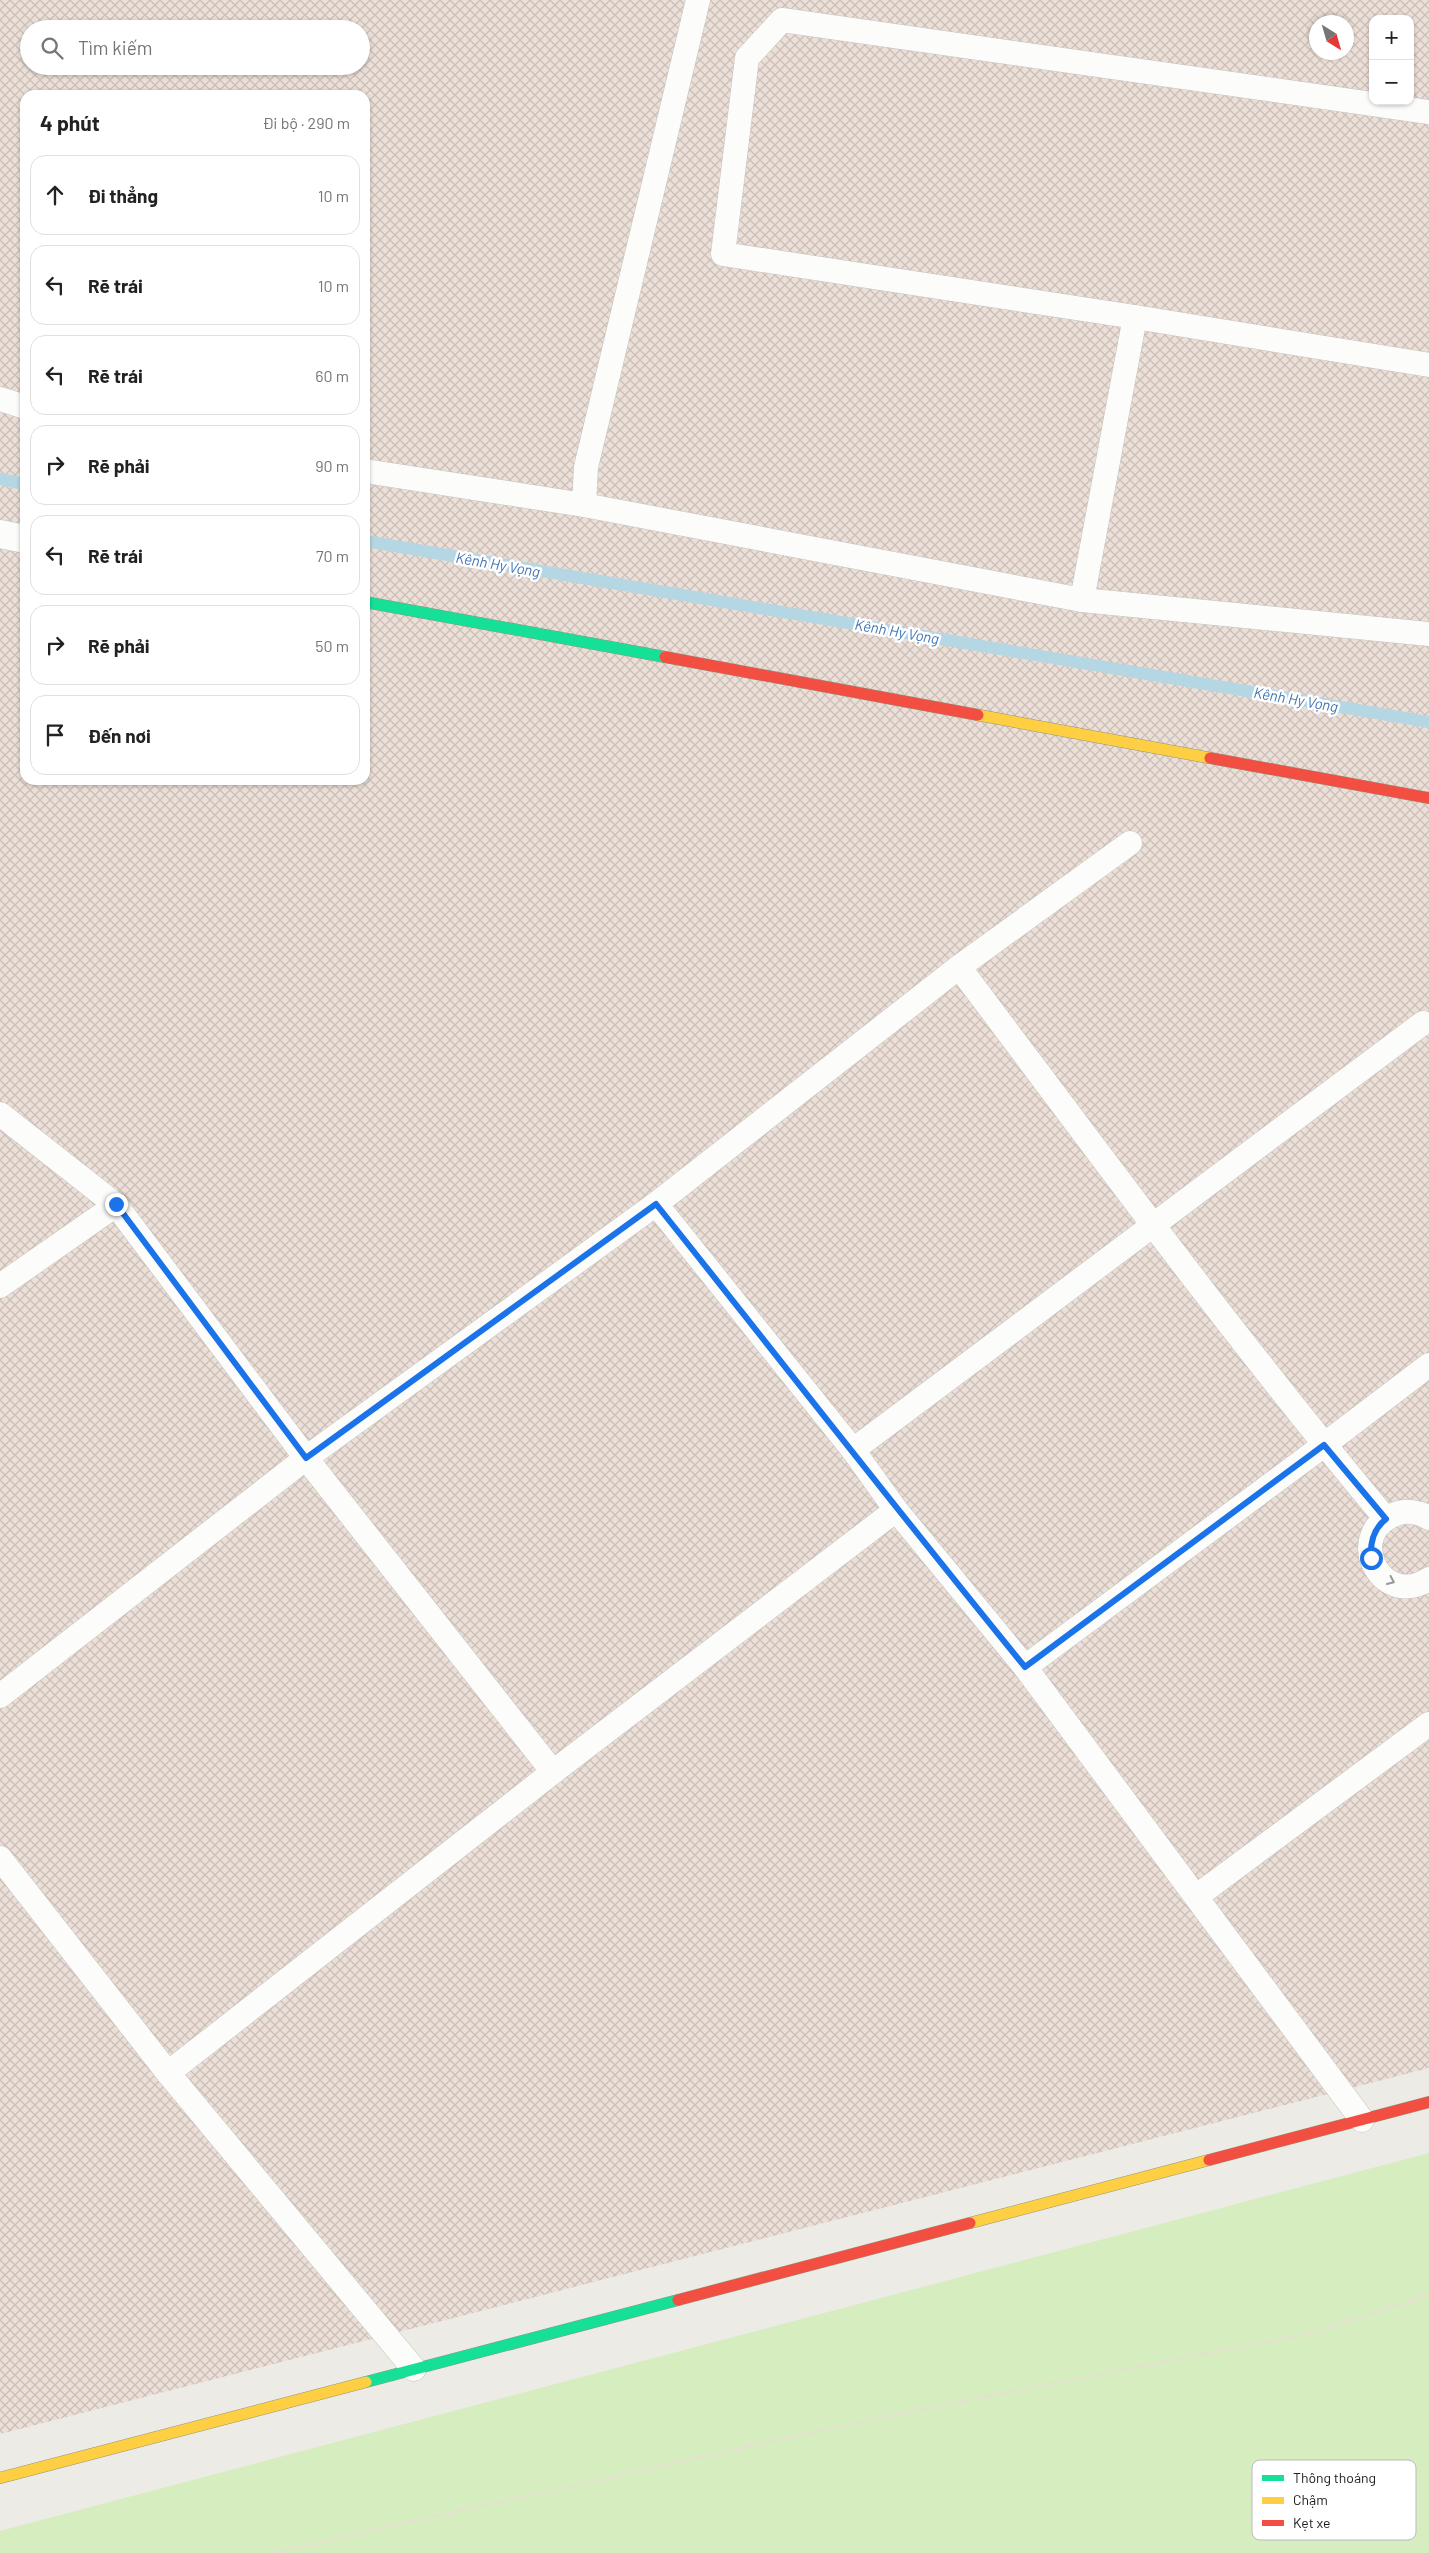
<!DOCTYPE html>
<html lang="vi">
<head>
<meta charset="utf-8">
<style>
	body { margin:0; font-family:Barlow,sans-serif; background:#f6f6f6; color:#222 }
	.controls { position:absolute; right:15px; top:15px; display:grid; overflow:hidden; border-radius:10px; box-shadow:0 1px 4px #0004 }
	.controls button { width:45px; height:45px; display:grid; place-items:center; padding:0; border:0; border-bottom:1px solid #e0e0e0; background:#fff; color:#222; font:25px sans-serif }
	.compass { position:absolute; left:1309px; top:15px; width:45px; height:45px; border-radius:50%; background:#fff; box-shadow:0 1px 4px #0004; rotate:143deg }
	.stop { position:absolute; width:15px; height:15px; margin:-11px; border:4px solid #1a73e8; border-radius:50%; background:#fff }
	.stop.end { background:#1a73e8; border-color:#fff; box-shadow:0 1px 5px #0008 }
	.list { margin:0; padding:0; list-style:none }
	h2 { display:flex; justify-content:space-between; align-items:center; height:65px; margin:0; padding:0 20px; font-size:21px }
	h2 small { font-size:16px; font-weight:400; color:#767676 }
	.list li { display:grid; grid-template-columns:32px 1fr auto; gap:15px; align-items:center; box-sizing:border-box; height:80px; margin:0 10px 10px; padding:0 10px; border:1px solid #e0e0e0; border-radius:15px }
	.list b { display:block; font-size:19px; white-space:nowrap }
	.list em { font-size:16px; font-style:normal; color:#767676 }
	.icon { flex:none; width:28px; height:28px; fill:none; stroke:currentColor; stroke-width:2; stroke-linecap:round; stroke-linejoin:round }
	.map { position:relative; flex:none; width:1429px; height:2553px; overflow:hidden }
	.search { position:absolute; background:#fff; box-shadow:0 1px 4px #0004; left:20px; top:20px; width:350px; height:55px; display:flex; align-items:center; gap:12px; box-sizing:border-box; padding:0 18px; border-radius:28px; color:#767676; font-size:19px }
	.panel { position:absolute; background:#fff; box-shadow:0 1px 4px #0004; left:20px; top:90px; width:350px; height:695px; border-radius:15px }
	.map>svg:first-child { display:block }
</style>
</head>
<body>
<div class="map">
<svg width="1429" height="2553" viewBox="0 0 1429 2553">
	<defs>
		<pattern id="military-cross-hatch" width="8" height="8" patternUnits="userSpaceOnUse" patternTransform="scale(1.25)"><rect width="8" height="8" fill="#ecdfd7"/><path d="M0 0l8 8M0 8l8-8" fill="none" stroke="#cabfb8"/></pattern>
	</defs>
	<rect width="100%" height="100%" fill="#ecebe5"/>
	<path fill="url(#military-cross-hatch)" fill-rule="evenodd" d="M0,0H1429V2068L0,2434ZM1373,19H1410V101H1373ZM1316,22H1346V52H1316ZM29,29H361V66H29ZM25,95H365V780H25Z"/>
	<path fill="#d6edc0" d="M1429,2153V2553H0V2531Z"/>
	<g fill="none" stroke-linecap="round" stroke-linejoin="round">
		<g stroke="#b5d7e3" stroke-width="12">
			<path d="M0,479L25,484"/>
			<path d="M365,541L1429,722"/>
		</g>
		<g stroke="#c4c4c1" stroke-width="25">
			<g id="lane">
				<path d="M1135,317L1429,365"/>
				<path d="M0,399L25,407"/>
				<path d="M365,471L584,505L1082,600L1429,634"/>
				<path d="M584,505L586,467L698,0"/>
				<path d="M1082,600L1135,317L723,254L747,58L782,20L1429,112"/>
				<path d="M959,967C1099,1153 1236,1340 1386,1519"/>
				<path d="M0,1114L116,1205L306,1458L553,1772"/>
				<path d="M656,1204L853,1450L896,1510L1025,1667L1362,2120"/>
				<path d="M0,1286L116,1205"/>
				<path d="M853,1450L1423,1023"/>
				<path d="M1429,1518C1422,1513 1408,1510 1399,1513C1342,1530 1379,1611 1429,1579"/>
				<path d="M1025,1667L1324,1445L1429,1365"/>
				<path d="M0,1696L306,1458L656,1204L959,967L1130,843"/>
				<path d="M0,1858L168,2073L414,2369"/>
				<path d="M1197,1896L1429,1724"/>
				<path d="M168,2073L553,1772L896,1510"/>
			</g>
		</g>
		<g stroke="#c4c4c1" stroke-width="29">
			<path id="street" d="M0,534L25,539"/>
		</g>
		<g stroke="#93967c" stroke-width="12">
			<g id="fast">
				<path d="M365,602L665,657"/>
				<path d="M366,2382L678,2300"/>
			</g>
		</g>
		<g stroke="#93967c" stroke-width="12">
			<g id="slow">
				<path d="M978,715L1210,758"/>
				<path d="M970,2223L1209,2160"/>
				<path d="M0,2478L366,2382"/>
			</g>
		</g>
		<g stroke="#93967c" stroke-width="12">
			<g id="jam">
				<path d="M665,657L978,715"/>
				<path d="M1210,758L1429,798"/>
				<path d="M1209,2160L1429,2102"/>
				<path d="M678,2300L970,2223"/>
			</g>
		</g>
		<path stroke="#ebdbd7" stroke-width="3" stroke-dasharray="2.5 2.5" stroke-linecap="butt" d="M271,2553L891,2415L1308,2334L1429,2295"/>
		<use href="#lane" stroke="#fcfcfb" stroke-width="24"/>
		<use href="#street" stroke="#fcfcfb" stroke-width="28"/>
		<use href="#fast" stroke="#16e098" stroke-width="11"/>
		<use href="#slow" stroke="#ffcf43" stroke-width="11"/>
		<use href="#jam" stroke="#f24e42" stroke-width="11"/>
	</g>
	<defs><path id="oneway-chevron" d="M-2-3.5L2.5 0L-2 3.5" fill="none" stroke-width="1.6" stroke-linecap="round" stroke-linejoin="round" transform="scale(1.25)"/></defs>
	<use stroke="#989897" href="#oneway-chevron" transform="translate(1391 1581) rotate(25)"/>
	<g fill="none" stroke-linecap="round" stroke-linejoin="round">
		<path stroke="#1a73e8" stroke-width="6" d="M116,1204L306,1458L656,1204C779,1358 900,1514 1025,1667L1324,1445L1386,1519C1373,1529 1370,1543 1371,1558"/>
	</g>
	<g text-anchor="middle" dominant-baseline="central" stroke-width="5" stroke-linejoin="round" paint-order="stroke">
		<g font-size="15" font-style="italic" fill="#4075b6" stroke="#fff">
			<text transform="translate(498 564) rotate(10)">Kênh Hy Vọng</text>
			<text transform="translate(897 631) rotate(10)">Kênh Hy Vọng</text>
			<text transform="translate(1296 699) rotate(10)">Kênh Hy Vọng</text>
		</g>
	</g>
	<rect x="1252" y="2460" width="164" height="80" rx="8" fill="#fff" stroke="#bbb" stroke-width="1"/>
	<rect x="1262" y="2475" width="22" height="6" fill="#16e098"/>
	<rect x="1262" y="2497" width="22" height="7" fill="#ffcf43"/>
	<rect x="1262" y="2520" width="22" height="6" fill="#f24e42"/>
	<g font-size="14" fill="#1d1d1d">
		<text x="1293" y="2483">Thông thoáng</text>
		<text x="1293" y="2505">Chậm</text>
		<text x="1293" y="2528">Kẹt xe</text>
	</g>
</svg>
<div class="controls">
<button>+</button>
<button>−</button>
</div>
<svg class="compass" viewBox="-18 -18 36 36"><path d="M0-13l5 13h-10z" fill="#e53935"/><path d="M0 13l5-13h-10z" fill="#767676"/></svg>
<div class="stop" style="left:1371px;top:1558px"></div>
<div class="stop end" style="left:116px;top:1204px"></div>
<div class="search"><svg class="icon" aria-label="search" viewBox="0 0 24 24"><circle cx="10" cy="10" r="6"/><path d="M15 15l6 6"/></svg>Tìm kiếm</div>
<section class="panel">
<h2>4 phút<small>Đi bộ · 290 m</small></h2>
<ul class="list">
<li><svg class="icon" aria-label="ahead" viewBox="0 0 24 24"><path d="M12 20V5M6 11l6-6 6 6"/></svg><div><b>Đi thẳng</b></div><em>10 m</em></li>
<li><svg class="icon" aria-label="left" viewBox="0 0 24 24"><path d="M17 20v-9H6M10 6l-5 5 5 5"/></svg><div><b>Rẽ trái</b></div><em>10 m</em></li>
<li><svg class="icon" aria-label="left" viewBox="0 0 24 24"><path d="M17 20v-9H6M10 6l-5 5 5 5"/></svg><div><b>Rẽ trái</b></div><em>60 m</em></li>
<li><svg class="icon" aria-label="right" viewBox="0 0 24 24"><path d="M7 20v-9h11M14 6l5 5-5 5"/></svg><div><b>Rẽ phải</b></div><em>90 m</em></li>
<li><svg class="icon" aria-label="left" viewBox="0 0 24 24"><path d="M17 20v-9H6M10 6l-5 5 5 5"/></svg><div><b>Rẽ trái</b></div><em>70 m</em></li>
<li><svg class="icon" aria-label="right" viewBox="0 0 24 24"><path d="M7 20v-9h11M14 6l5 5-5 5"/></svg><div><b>Rẽ phải</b></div><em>50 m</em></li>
<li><svg class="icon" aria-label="arrive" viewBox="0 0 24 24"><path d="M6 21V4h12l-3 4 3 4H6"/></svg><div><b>Đến nơi</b></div></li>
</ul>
</section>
</div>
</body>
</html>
